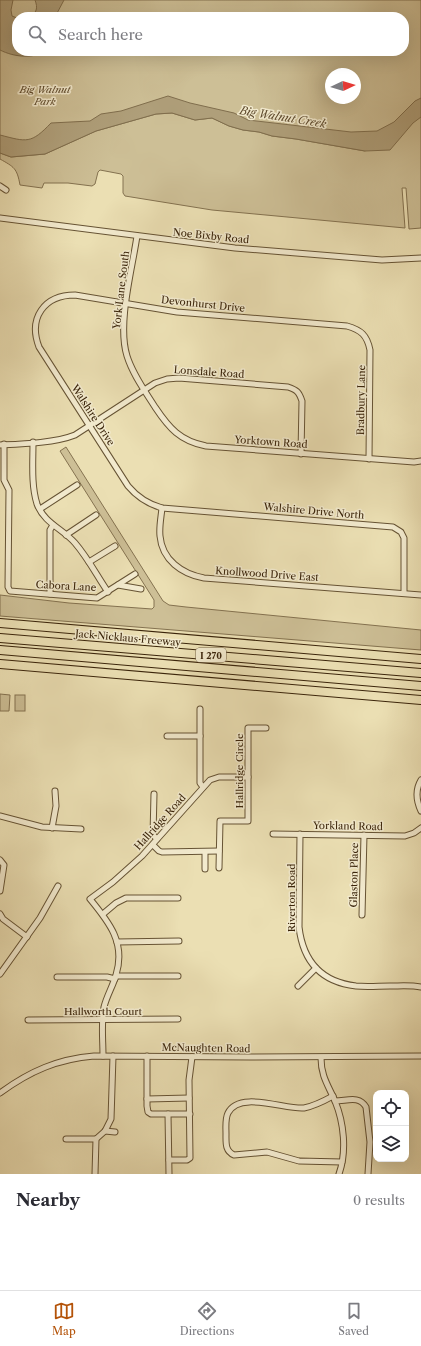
<!DOCTYPE html>
<html lang="en">
<head>
<meta charset="utf-8">
<style>
	body { margin:0; font-family:"Libre Caslon Text",serif; background:#f7f7f7; color:#2b2b33 }
	.controls { position:absolute; right:12px; bottom:12px; display:grid; overflow:hidden; border-radius:8px; box-shadow:0 4px 16px #0002 }
	.controls button { width:36px; height:36px; display:grid; place-items:center; padding:0; border:0; border-bottom:1px solid #e1e1e2; background:#fff; color:#2b2b33; font:20px sans-serif }
	.compass { position:absolute; left:325px; top:68px; width:36px; height:36px; border-radius:50%; background:#fff; box-shadow:0 4px 16px #0002; rotate:86deg }
	.list { margin:0; padding:0; list-style:none }
	h2 { display:flex; justify-content:space-between; align-items:center; height:52px; margin:0; padding:0 16px; font-size:17px }
	h2 small { font-size:13px; font-weight:400; color:#7c7c81 }
	.icon { flex:none; width:22px; height:22px; fill:none; stroke:currentColor; stroke-width:2; stroke-linecap:round; stroke-linejoin:round }
	.map { position:relative; flex:none; width:421px; height:1174px; overflow:hidden }
	.search { position:absolute; background:#fff; box-shadow:0 4px 16px #0002; left:12px; right:12px; top:12px; height:44px; display:flex; align-items:center; gap:10px; box-sizing:border-box; padding:0 14px; border-radius:16px; color:#7c7c81; font-size:15px }
	.sheet { height:116px; background:#fff }
	nav { display:flex; justify-content:space-around; align-items:center; box-sizing:border-box; height:56px; border-top:1px solid #e1e1e2; background:#fff; font-size:11px; color:#7c7c81 }
	nav a { display:grid; justify-items:center; gap:2px }
	nav .on { color:#b45309 }
	.map>svg:first-child { display:block }
</style>
</head>
<body>
<div class="map">
<svg width="421" height="1174" viewBox="0 0 421 1174">
	<rect width="100%" height="100%" fill="#ebdfb3"/>
	<filter id="stains"><feTurbulence type="fractalNoise" baseFrequency=".005" numOctaves="4"/><feColorMatrix values="0 0 0 0 .2 0 0 0 0 .09 0 0 0 0 .02 0 0 0 .5 -.17"/></filter>
	<radialGradient id="worn" r=".72"><stop offset=".6" stop-color="#630" stop-opacity="0"/><stop offset="1" stop-color="#630" stop-opacity=".3"/></radialGradient>
	<g fill="#cdbf96" stroke="#847250" fill-rule="evenodd">
		<path d="M0,0H421V228L409,229L406,188H402L405,228L212,210L125,196L123,193V176L121,174L100,170L98,172L95,184L92,186L68,183H44L42,188L20,185C17,168 14,167 0,159V153L11,157L45,154L96,131L156,114L172,113L195,120L212,118L229,126L243,130L259,132L272,136L296,139L365,151L386,136L246,124L190,107L140,112L40,144L0,142ZM17,17H404V51H17ZM331,74H355V98H331Z"/>
		<path d="M66,447L163,601L169,605L186,607L421,630V650L0,616V595L69,603L152,609L154,607V600L60,451Z"/>
		<path d="M0,694L10,695L9,711H0Z"/>
		<rect x="15" y="695" width="10" height="16"/>
	</g>
	<g fill="#af9f7a" stroke="#806e4d">
		<path d="M0,0H13L11,10L12,16L17,18V51H46C32,59 14,57 0,50Z"/>
		<path d="M35,0H64L55,17H29C37,13 38,8 35,0Z"/>
		<path d="M168,96L190,103L234,113L248,120L351,132L377,131L394,122L415,101L421,98V117L413,123L390,150L365,151L296,139L272,136L259,132L243,130L229,126L212,118L195,120L172,113L156,114L96,131L45,154L11,157L0,153V135C27,142 31,144 51,123L90,121L101,114L121,111Z"/>
	</g>
	<g fill="none" stroke-linecap="round" stroke-linejoin="round">
		<g stroke="#665334" stroke-width="7">
			<g id="minor">
				<path d="M0,186L6,190"/>
				<path d="M0,218L235,248L382,260L421,258"/>
				<path d="M137,236C132,270 117,324 127,356C133,375 145,391 155,407C169,428 180,441 206,446L414,462L421,461"/>
				<path d="M33,442C33,462 31,485 37,504C44,523 63,529 75,543C88,558 97,576 108,592"/>
				<path d="M4,444V480L9,490L8,587L10,591L97,598L135,574"/>
				<path d="M0,445C22,444 55,443 75,435L155,383L167,379L179,378L288,387C297,390 299,392 302,401L301,454"/>
				<path d="M369,459L370,350C367,335 361,330 347,326L177,312L75,295C44,295 28,318 39,347L128,486C138,498 148,504 162,508L393,527L401,532L404,538V593"/>
				<path d="M162,508C161,518 159,527 160,536C162,560 182,574 204,578L421,595"/>
				<path d="M40,509L77,485"/>
				<path d="M66,535L96,515"/>
				<path d="M89,562L115,546"/>
				<path d="M118,585L141,589"/>
				<path d="M50,594V530L53,525"/>
				<path d="M200,709V783L203,787"/>
				<path d="M167,736H200"/>
				<path d="M421,780C415,790 416,800 421,811"/>
				<path d="M154,794L153,835L157,839"/>
				<path d="M0,816L42,827L81,829"/>
				<path d="M52,828L56,806L55,791"/>
				<path d="M273,834L405,836L414,833L421,828"/>
				<path d="M300,834L299,927C303,961 321,982 356,986C367,987 379,986 390,986C400,986 411,985 421,987"/>
				<path d="M153,845L159,851L162,852L219,851"/>
				<path d="M205,852V869"/>
				<path d="M0,860L4,865L0,891"/>
				<path d="M219,868L220,821H248V728H266"/>
				<path d="M0,914L3,919L27,937"/>
				<path d="M103,914L116,903L126,898H178"/>
				<path d="M362,915L364,835"/>
				<path d="M117,942L179,941"/>
				<path d="M0,974L40,918L58,886"/>
				<path d="M116,976H178"/>
				<path d="M57,977H107L115,979"/>
				<path d="M298,986L316,968"/>
				<path d="M28,1020L178,1019"/>
				<path d="M103,1056C103,1040 101,1022 104,1007C107,995 113,986 116,975C126,943 109,922 90,899L113,882L142,856L210,780L219,777H248"/>
				<path d="M147,1056V1106L148,1112L151,1114H190"/>
				<path d="M321,1058C321,1076 328,1085 335,1101C344,1123 347,1151 339,1174"/>
				<path d="M0,1093C30,1071 58,1059 94,1056L250,1057L421,1056"/>
				<path d="M333,1096C324,1101 314,1106 304,1108C286,1110 239,1090 228,1113C225,1119 226,1127 226,1134C226,1143 225,1151 234,1155L267,1152L299,1161L342,1162"/>
				<path d="M147,1099L189,1098"/>
				<path d="M335,1101C347,1101 359,1095 366,1107L370,1142L368,1174"/>
				<path d="M168,1114L169,1174"/>
				<path d="M105,1131L115,1132"/>
				<path d="M66,1139H96"/>
				<path d="M169,1160H187L190,1158L189,1080L192,1057"/>
				<path d="M95,1174L96,1139L105,1131L111,1119L113,1056"/>
			</g>
		</g>
		<g stroke="#3a240a" stroke-width="10">
			<g id="highway">
				<path d="M0,623L421,659"/>
				<path d="M0,638L421,673"/>
				<path d="M0,650L421,686"/>
				<path d="M0,664L421,700"/>
			</g>
		</g>
		<use href="#minor" stroke="#f2eace" stroke-width="5"/>
		<use href="#highway" stroke="#ebdfb3" stroke-width="8"/>
	</g>
	<g text-anchor="middle" dominant-baseline="central" stroke-width="3" stroke-linejoin="round" paint-order="stroke">
		<rect fill="#f2eace" stroke="#715f45" stroke-width="1" x="196" y="648" width="30" height="14" rx="3"/>
		<g font-size="9" font-weight="bold" fill="#3a240a">
			<text x="211" y="655">I 270</text>
		</g>
		<g font-size="10" font-style="italic" fill="#5f4b2d" stroke="#f2eace">
			<text x="45" y="89">Big Walnut<tspan x="45" dy="12">Park</tspan></text>
		</g>
		<g font-size="10" fill="#3a240a" stroke="#f2eace">
			<text transform="translate(211 236) rotate(6)">Noe Bixby Road</text>
			<text transform="translate(121 290) rotate(-83)">York Lane South</text>
			<text transform="translate(203 304) rotate(6)">Devonhurst Drive</text>
			<text transform="translate(209 372) rotate(4)">Lonsdale Road</text>
			<text transform="translate(361 400) rotate(-89)">Bradbury Lane</text>
			<text transform="translate(93 415) rotate(57)">Walshire Drive</text>
			<text transform="translate(271 442) rotate(4)">Yorktown Road</text>
			<text transform="translate(314 511) rotate(5)">Walshire Drive North</text>
			<text transform="translate(267 574) rotate(4)">Knollwood Drive East</text>
			<text transform="translate(66 586) rotate(3)">Cabora Lane</text>
			<text transform="translate(128 638) rotate(5)">Jack Nicklaus Freeway</text>
			<text transform="translate(239 771) rotate(-90)">Hallridge Circle</text>
			<text transform="translate(160 822) rotate(-48)">Hallridge Road</text>
			<text transform="translate(348 826) rotate(1)">Yorkland Road</text>
			<text transform="translate(354 875) rotate(-89)">Glaston Place</text>
			<text transform="translate(291 898) rotate(-90)">Riverton Road</text>
			<text x="103" y="1011">Hallworth Court</text>
			<text transform="translate(206 1048) rotate(1)">McNaughten Road</text>
		</g>
		<g font-size="11" font-style="italic" fill="#5d492c" stroke="#f2eace">
			<text transform="translate(283 117) rotate(9)">Big Walnut Creek</text>
		</g>
	</g>
	<rect width="100%" height="100%" filter="url(#stains)"/>
	<rect width="100%" height="100%" fill="url(#worn)"/>
</svg>
<div class="controls">
<button><svg class="icon" aria-label="locate" viewBox="0 0 24 24"><circle cx="12" cy="12" r="6"/><path d="M12 2v4M12 18v4M2 12h4M18 12h4"/></svg></button>
<button><svg class="icon" aria-label="layers" viewBox="0 0 24 24"><path d="M12 4l9 5-9 5-9-5zM3 14l9 5 9-5"/></svg></button>
</div>
<svg class="compass" viewBox="-18 -18 36 36"><path d="M0-13l5 13h-10z" fill="#e53935"/><path d="M0 13l5-13h-10z" fill="#7c7c81"/></svg>
<div class="search"><svg class="icon" aria-label="search" viewBox="0 0 24 24"><circle cx="10" cy="10" r="6"/><path d="M15 15l6 6"/></svg>Search here</div>
</div>
<section class="sheet">
<h2>Nearby<small>0 results</small></h2>
<ul class="list">
</ul>
</section>
<nav>
<a class="on"><svg class="icon" aria-label="map" viewBox="0 0 24 24"><path d="M3 6l6-2 6 2 6-2v14l-6 2-6-2-6 2zM9 4v14M15 6v14"/></svg>Map</a>
<a><svg class="icon" aria-label="directions" viewBox="0 0 24 24"><path d="M12 3l9 9-9 9-9-9zM9 14v-3h6M13 9l2 2-2 2"/></svg>Directions</a>
<a><svg class="icon" aria-label="saved" viewBox="0 0 24 24"><path d="M7 4h10v16l-5-4-5 4z"/></svg>Saved</a>
</nav>
</body>
</html>
